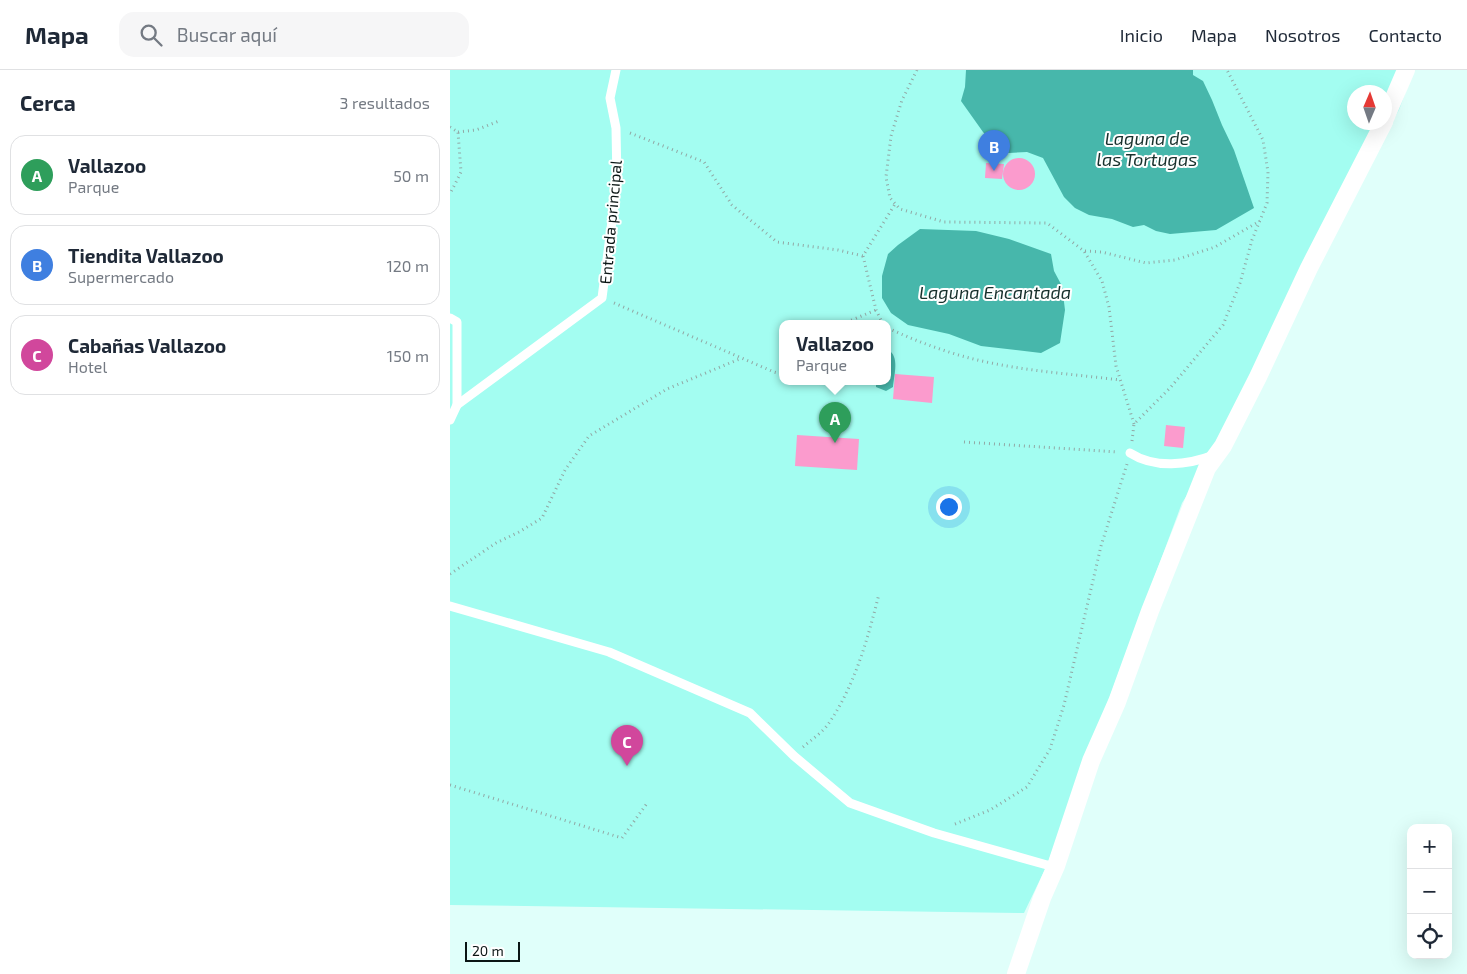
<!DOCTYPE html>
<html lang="es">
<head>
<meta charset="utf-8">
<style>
	body { margin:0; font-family:"Exo 2",sans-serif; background:#f6f6f7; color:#1f2937 }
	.controls { position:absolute; right:15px; bottom:15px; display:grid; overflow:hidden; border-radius:10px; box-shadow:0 5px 20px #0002 }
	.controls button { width:45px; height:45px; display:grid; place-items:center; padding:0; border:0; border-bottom:1px solid #e0e1e3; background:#fff; color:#1f2937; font:25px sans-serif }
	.compass { position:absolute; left:897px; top:15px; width:45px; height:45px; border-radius:50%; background:#fff; box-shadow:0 5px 20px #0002; rotate:2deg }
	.scale { position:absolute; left:15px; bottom:12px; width:55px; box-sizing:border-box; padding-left:5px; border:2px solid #0a1514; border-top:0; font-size:14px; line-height:18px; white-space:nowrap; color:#0a1514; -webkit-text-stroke:4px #fff; paint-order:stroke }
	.you { position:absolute; left:498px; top:436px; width:18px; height:18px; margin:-12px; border:4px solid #fff; border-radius:50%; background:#1a73e8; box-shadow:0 0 0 8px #1a73e833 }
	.badge { display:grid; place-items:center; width:32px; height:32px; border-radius:50%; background:#db2777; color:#fff; font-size:16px; font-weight:700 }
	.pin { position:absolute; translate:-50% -41px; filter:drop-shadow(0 1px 2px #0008) }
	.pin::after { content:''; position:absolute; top:26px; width:18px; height:15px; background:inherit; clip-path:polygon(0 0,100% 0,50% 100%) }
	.popup { position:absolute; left:329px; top:250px; width:112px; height:65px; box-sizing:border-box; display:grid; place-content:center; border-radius:10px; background:#fff; filter:drop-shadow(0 1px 4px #0005); font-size:16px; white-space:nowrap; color:#747a83 }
	.popup b { font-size:19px; color:#1f2937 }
	.popup::after { content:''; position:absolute; left:50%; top:100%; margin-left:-10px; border:10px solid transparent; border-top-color:#fff }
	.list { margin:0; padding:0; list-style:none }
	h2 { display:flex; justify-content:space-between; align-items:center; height:65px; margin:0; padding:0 20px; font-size:21px }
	h2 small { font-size:16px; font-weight:400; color:#747a83 }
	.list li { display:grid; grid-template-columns:32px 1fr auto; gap:15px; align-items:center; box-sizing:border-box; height:80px; margin:0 10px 10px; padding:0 10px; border:1px solid #e0e1e3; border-radius:15px }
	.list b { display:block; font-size:19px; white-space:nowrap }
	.list p { margin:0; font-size:16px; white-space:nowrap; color:#747a83 }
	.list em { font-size:16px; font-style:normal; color:#747a83 }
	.icon { flex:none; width:28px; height:28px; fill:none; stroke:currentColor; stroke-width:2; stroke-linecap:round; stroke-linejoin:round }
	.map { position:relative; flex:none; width:1017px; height:904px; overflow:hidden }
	header { display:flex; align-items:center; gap:30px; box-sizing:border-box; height:70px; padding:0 25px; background:#fff; border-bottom:1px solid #e0e1e3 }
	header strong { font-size:24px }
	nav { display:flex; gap:28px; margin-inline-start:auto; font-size:18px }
	.search { width:350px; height:45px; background:#f6f6f7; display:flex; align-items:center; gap:12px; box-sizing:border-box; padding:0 18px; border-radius:15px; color:#747a83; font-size:19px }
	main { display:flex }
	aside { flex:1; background:#fff }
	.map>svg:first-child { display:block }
</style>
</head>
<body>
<header>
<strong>Mapa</strong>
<div class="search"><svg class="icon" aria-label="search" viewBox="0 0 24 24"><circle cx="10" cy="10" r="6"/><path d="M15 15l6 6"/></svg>Buscar aquí</div>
<nav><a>Inicio</a><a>Mapa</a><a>Nosotros</a><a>Contacto</a></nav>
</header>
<main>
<aside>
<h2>Cerca<small>3 resultados</small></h2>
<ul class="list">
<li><span class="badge" style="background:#2e9e5b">A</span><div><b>Vallazoo</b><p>Parque</p></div><em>50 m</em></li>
<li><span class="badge" style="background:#3f7fe0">B</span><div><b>Tiendita Vallazoo</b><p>Supermercado</p></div><em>120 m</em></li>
<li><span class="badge" style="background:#d1479c">C</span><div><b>Cabañas Vallazoo</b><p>Hotel</p></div><em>150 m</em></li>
</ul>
</aside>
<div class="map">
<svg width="1017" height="904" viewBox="0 0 1017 904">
	<rect width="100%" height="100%" fill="#e0fffa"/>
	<path fill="#a3fdf1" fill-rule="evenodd" d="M0,0H964L949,40L904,118L809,312L732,433L597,795L574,843L0,835ZM904,22H934V52H904ZM332,254H438V312H332Z"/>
	<g fill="#47b7ab">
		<path d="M516,0H743V5L753,11L762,30L772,55L784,80L804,138L766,160L720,164L706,161L694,155L683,157L662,149L639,145L625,138L614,127L593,88L577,82L559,83L546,77L533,62L511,31L515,17Z"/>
		<path d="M470,159L526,161L559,169L601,184L604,201L612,216L615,240L610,273L591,283L531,276L499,264L458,255L441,243L432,228V206L438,184L448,175Z"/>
		<path d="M438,280C450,286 444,305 443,317L436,321L426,317V312H438Z"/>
	</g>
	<g fill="#fb9bcd">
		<circle cx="569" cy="104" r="16"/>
		<path d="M536,93L554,94L552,109L535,108Z"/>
		<path d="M445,304L484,307L482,333L443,329Z"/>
		<path d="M716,355L735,357L733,378L714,376Z"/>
		<path d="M347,365L409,369L407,400L345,396Z"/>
	</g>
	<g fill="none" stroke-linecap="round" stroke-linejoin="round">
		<g stroke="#91a8a5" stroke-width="3" stroke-dasharray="1 4" stroke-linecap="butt">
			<path d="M467,0L452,30L441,66L436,107L440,128L450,139L494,152L597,153L634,181L652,211L659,237L666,296L684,354"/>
			<path d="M0,57L8,62L11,102L0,124"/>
			<path d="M8,62L26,60L49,51"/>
			<path d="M180,63L254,92L282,135L327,172L388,180L413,186"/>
			<path d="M635,181L652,182L696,193L725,190L765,177L810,151"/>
			<path d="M164,233L324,302L332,304"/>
			<path d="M392,254L426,240"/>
			<path d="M433,254L426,240L413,186L445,134"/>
			<path d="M438,258C459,268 480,276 502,283C556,300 614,303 670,310"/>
			<path d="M682,371L684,354L720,318L773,255L790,213L802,170L817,133L818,102L813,70L777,0"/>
			<path d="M514,372L668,382"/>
			<path d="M0,504L46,473L69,462L92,448L115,400L139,366L217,319L292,288"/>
			<path d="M353,677C361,670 373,662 379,653C405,615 418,568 429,524"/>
			<path d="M0,715L172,768L198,732"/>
			<path d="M505,754L540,740L577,717L600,679L614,635L651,476L677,394"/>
		</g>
		<g stroke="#fff" stroke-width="9">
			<path d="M0,248L7,252V335"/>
			<path d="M0,350L7,335L152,228L167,112L166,58L160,28L166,0"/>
			<path d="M680,383C705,399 738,395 764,385"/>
			<path d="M0,536L159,582L300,643L344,686L400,733L484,763L597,795L606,796"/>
		</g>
		<g stroke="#fff" stroke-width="18">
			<path d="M934,51L956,0"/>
			<path d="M566,904L592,828L606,796L641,691L667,632L700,541L757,398L773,376L808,307L859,198L934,52"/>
		</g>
	</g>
	<g text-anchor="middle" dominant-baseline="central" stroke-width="4" stroke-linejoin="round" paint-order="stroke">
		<g font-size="16" fill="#0a1514" stroke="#fff">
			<text transform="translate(160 152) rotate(-85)">Entrada principal</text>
		</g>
		<g font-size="18" font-style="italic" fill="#18312d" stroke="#fff">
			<text x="697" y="68">Laguna de<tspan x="697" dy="21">las Tortugas</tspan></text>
			<text x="545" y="222">Laguna Encantada</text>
		</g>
	</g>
</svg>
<div class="controls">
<button>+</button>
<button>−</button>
<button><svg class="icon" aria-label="locate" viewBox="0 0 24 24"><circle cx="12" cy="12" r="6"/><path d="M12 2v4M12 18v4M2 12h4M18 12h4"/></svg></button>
</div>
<svg class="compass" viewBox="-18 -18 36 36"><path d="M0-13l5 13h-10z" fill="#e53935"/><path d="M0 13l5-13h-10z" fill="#747a83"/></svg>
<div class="scale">20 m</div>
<div class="you"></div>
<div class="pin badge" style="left:385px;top:373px;background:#2e9e5b">A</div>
<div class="popup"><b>Vallazoo</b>Parque</div>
<div class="pin badge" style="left:544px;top:101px;background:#3f7fe0">B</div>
<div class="pin badge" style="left:177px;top:696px;background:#d1479c">C</div>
</div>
</main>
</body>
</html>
